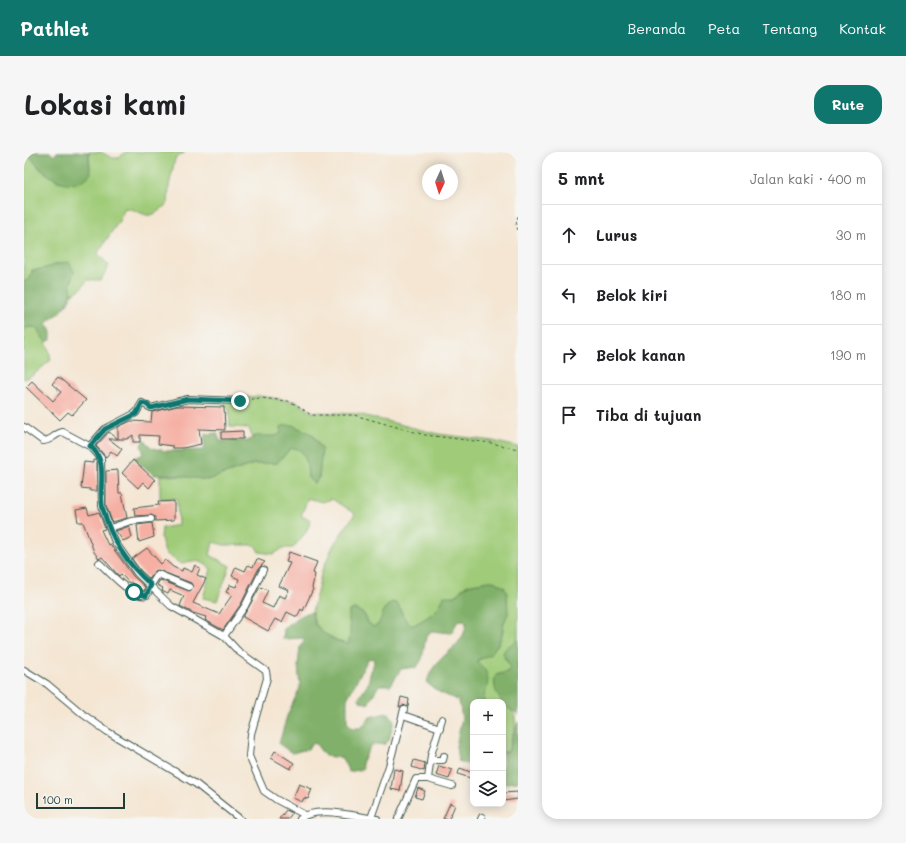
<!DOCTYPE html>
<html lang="id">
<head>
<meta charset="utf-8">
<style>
	body { margin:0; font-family:Mali,sans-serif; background:#f6f6f6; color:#202124 }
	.controls { position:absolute; right:12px; bottom:12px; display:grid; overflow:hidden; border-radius:8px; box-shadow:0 2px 10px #0003 }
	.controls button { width:36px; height:36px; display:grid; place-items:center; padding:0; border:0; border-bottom:1px solid #e0e0e0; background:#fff; color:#202124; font:20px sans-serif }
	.compass { position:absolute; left:398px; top:12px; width:36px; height:36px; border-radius:50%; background:#fff; box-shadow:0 2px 10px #0003; rotate:184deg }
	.scale { position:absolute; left:12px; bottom:10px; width:89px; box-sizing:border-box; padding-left:4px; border:2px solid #1f3d34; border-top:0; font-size:11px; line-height:14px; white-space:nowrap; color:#1f3d34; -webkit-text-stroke:3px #f6f6f2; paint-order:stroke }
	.stop { position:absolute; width:12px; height:12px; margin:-9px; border:3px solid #0f766e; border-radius:50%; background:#fff }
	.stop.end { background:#0f766e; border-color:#fff; box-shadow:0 1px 4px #0008 }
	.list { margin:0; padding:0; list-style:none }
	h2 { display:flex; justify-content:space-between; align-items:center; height:52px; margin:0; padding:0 16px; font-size:17px }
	h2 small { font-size:13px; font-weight:400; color:#757577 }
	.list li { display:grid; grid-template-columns:26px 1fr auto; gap:12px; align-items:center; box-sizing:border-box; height:60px; padding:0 16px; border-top:1px solid #e0e0e0 }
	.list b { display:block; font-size:15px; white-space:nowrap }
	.list em { font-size:13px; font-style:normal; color:#757577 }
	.icon { flex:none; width:22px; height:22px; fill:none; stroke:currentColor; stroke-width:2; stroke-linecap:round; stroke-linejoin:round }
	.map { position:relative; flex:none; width:494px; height:667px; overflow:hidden; border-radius:16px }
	header { display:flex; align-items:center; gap:24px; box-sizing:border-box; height:56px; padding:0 20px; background:#0f766e; color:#fff }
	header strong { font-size:19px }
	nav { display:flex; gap:22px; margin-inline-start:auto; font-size:14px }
	.intro { display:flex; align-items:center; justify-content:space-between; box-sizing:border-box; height:96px; padding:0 24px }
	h1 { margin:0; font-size:28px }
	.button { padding:10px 18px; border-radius:16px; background:#0f766e; color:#fff; font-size:14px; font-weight:700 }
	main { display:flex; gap:24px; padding:0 24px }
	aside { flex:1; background:#fff; border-radius:16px; box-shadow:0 2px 10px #0003 }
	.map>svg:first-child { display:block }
</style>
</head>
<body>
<header>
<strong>Pathlet</strong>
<nav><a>Beranda</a><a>Peta</a><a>Tentang</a><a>Kontak</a></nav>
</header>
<div class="intro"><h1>Lokasi kami</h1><a class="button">Rute</a></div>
<main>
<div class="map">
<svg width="494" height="667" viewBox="0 0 494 667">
	<rect width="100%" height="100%" fill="#f6f6f2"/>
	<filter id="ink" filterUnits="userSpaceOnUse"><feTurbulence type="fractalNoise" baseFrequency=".025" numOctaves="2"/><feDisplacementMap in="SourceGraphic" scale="8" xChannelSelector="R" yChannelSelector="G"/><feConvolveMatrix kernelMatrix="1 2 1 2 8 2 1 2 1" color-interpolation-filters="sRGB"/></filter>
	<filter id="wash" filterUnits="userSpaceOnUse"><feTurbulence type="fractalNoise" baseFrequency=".012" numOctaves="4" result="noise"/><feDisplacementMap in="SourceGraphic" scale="16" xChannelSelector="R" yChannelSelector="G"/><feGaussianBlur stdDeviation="0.9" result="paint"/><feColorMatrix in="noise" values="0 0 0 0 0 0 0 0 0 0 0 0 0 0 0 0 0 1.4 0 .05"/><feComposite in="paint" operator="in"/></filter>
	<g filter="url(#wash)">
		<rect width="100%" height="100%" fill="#f4e6d3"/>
		<g fill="#a0cc79" stroke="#608456">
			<path d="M0,0H3L16,17L35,30L66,16L65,0H77L88,6H94L102,0H161L151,7L145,34L144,51C121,73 123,59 101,56L95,69L75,99L74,102L85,113L77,128H64L55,138L48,142L46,132L49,127L34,111L19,118H8C8,125 6,127 0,130Z"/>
			<path d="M8,174C20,177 25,197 27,208L9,223L0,227V176Z"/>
			<path d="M236,244L273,250L288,260L334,262L414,282L469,289L494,295V487L480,506L484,510L486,515L483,520L472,523L485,556C494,563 492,573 488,585C486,590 486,595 483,600H479V550H462L459,548L462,532L452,510C463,504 475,496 478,483C480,476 478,473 482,467L454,431C442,432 438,435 432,444L420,445C414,461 405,464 390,473C380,471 378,461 374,452L360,457C358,465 358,471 350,475L345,472L340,462L330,457L325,459C324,473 329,478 324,492L318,491L298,480L291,471L288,460L298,419L310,392L331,362L308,347L298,350L284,346L277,364L287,368L282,380L269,396H259L250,402L235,400L231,393H200L189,390L186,403L206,414L193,449L179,446L187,417C178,408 168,407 157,412L141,401L137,386L138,376L154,373L153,347L136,346V323L169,325L183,328L230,312L253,311L266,297L271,295C284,301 283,314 284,326L298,302L257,281L252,284L228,285L225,276L206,275L205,256L201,254L200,247Z"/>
		</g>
		<g fill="#80b069" stroke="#50764e">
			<path d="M3,0H26L30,4L33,0H65V10L67,21C47,47 15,19 3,0Z"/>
			<path d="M45,110L50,120L46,132C51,142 43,155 34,162C30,166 25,167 22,172L27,179V188L22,190L11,175L0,176V130C6,127 8,125 8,118C21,118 32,111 45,110Z"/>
			<path d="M262,273H268L288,282L298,297L295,326L290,332L284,326C283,314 284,301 271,296L266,297L253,311L230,312L183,328L143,322L130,323L110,306L118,303L119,298L117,293L120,288L128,296L142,299L180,298L181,282L193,281L196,289H224L231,284H252L257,281V275Z"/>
			<path d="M464,429H470L480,435L483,440L484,462L479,472L478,483L473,493L467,502L452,509C468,522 465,529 459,548L462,550H449V614L434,609L432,594L438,566L435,549L415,540L403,531C408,502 442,498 442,470L439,468L434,469L427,481L407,479L402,485L398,507L393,515L377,517L367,533H355L344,552L336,549L335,546L344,532L346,522L350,511L349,506L344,507L323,547V570L328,576H337L346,565C351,564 361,561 365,561L370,569L365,588L361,592L347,593L338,611L339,617L325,620L318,606L301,604L291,591L286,593L284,597L268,601L255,592L263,564L276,535L274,513L276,495L281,486L259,487L260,477C266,471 280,460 288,460C289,464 289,469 291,472C297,481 313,491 324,492C329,479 324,473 325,459L331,457L340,462L345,472L350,475L355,472L360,457L368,450L374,452C378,461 380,471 390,473C405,464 414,461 420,444H432C442,430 448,433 464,429Z"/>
			<path d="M494,487V564C492,559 488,559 484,556C475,549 467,534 472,523L483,520L486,515L479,501L482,496Z"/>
			<path d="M494,570V630L482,631L479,633V600H484Z"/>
		</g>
		<g id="blocks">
			<g fill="#f6afa3">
				<path d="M34,225L62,248L48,263L44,260L36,268L2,235L8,229L29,249L37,240L28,232Z"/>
				<path d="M153,254L200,255L201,278L175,277L177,292L159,296H149V294L134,292L135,284L116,283V290H109V283L103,287H85L98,297L93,304L87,299L82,305L72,294L85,280L94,287V275L107,269L127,270L128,260Z"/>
				<path d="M219,279V287H197V280Z"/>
				<path d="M69,308H73V339H66V337L57,336L60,310L69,311Z"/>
				<path d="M109,308L131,328L125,336L119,330L114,336L98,321Z"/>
				<path d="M94,318L95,341H98L103,366L88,370L82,353V319Z"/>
				<path d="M150,349V368L131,369V365L127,363L111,364L110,356L135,353L134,350Z"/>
				<path d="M63,356L65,363L75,360L81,377L77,378L84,393L86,392L109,424L121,435L120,439L116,438L107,430L105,431L97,422L95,424L78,405L75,407L70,400L59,370H54L52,358Z"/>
				<path d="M128,371L130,385L115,390L113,373Z"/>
				<path d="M105,374L108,385L99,389L92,379Z"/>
				<path d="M123,396L137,412L141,408L149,415L158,419L159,416L168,420L171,413L176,416L173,423L182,427L169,451L195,462L208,443L202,440L206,433L212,435L215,427L208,424L212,415L221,419L224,413L229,415L233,407L241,410L235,416L217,452L199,478L181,468L182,465L169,461L156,454L160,444L146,438L144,442L138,439L139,436L133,433L136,428L165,439L169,436L167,431L134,418L130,419L126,427L116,418L108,407Z"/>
				<path d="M265,400L293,410L289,421L291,422L288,436L289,437L279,459L277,457L273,465L263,460L258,470L251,467L244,479L219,465L236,435L244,438L238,451L249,456L255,443L261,446L265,438L255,434L266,411L262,410Z"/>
				<path d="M377,545L385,547L384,555L379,553L375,555Z"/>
				<path d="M251,599L270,611L266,617L247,606Z"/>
				<path d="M390,608L401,611L400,619L388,615Z"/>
				<path d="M415,614L428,618L425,627L412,623Z"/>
				<path d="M436,616L449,621V627L434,622Z"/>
				<path d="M370,617L379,619L376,639L367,637Z"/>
				<path d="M275,632L288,637L284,647L280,646L278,650L269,646Z"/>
				<path d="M394,636L401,639L398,647L391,645Z"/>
				<path d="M494,640V647L479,649V641Z"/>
				<path d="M426,651L431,653L425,667H419Z"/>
				<path d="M262,658L268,661L264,667H255Z"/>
			</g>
		</g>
	</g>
	<g filter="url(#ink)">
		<use href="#blocks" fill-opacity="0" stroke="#3f564c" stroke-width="1"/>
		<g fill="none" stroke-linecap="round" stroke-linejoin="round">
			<g stroke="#3f564c" stroke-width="8">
				<g id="minor">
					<path d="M0,275L19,289C28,289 31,281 39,280L67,295L77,306L78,354L82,366L91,390L113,421L147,454L200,484L214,499L242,519L243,526L227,582L225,604L240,639L253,648L281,663"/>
					<path d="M66,294L81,277L112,261L118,251L127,256L164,247L216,249"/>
					<path d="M86,376L107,369L127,367"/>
					<path d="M75,411C86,420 108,447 123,443L127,433L134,422L165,435"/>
					<path d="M200,484L221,454L239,418"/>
					<path d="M0,518L23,532L60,563L84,580L172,632L216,667"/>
					<path d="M379,563L416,576"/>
					<path d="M407,608H419L420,604"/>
					<path d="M404,627L407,603L418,567"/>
					<path d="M347,666L365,614L380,557"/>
					<path d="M276,667C292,653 333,665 353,667"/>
					<path d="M374,667L392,627H404L428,634"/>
					<path d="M457,667L458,665"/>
				</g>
			</g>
			<g stroke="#3f564c" stroke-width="1" stroke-dasharray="3 3" stroke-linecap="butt">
				<path d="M494,64L492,73L494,78"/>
				<path d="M221,248L237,246L264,249L273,253L287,263H330L401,283L467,291L494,297"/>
			</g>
			<use href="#minor" stroke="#fff" stroke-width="6"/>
		</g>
	</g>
	<g fill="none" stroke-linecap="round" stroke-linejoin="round" filter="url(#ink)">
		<path stroke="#0f766e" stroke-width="5" d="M110,440L122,444L127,433C103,412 87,388 79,357C73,335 86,310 66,294L81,277L112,262L118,251L122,252L127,256L164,247L216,249"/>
	</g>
</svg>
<div class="controls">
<button>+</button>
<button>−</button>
<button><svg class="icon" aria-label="layers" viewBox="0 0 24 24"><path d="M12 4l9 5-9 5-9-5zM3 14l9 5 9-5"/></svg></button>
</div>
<svg class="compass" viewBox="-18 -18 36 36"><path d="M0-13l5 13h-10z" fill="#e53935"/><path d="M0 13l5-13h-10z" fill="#757577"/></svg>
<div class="scale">100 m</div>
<div class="stop" style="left:110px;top:440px"></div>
<div class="stop end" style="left:216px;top:249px"></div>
</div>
<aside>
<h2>5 mnt<small>Jalan kaki · 400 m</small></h2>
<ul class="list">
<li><svg class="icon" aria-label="ahead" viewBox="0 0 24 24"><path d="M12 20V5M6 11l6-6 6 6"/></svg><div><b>Lurus</b></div><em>30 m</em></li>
<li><svg class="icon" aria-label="left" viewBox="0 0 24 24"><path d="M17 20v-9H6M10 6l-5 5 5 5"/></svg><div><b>Belok kiri</b></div><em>180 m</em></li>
<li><svg class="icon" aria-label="right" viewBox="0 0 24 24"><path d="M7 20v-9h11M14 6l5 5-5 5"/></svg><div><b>Belok kanan</b></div><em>190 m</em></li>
<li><svg class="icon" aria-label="arrive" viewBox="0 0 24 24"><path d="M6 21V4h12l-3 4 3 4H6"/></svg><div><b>Tiba di tujuan</b></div></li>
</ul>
</aside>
</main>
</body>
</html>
